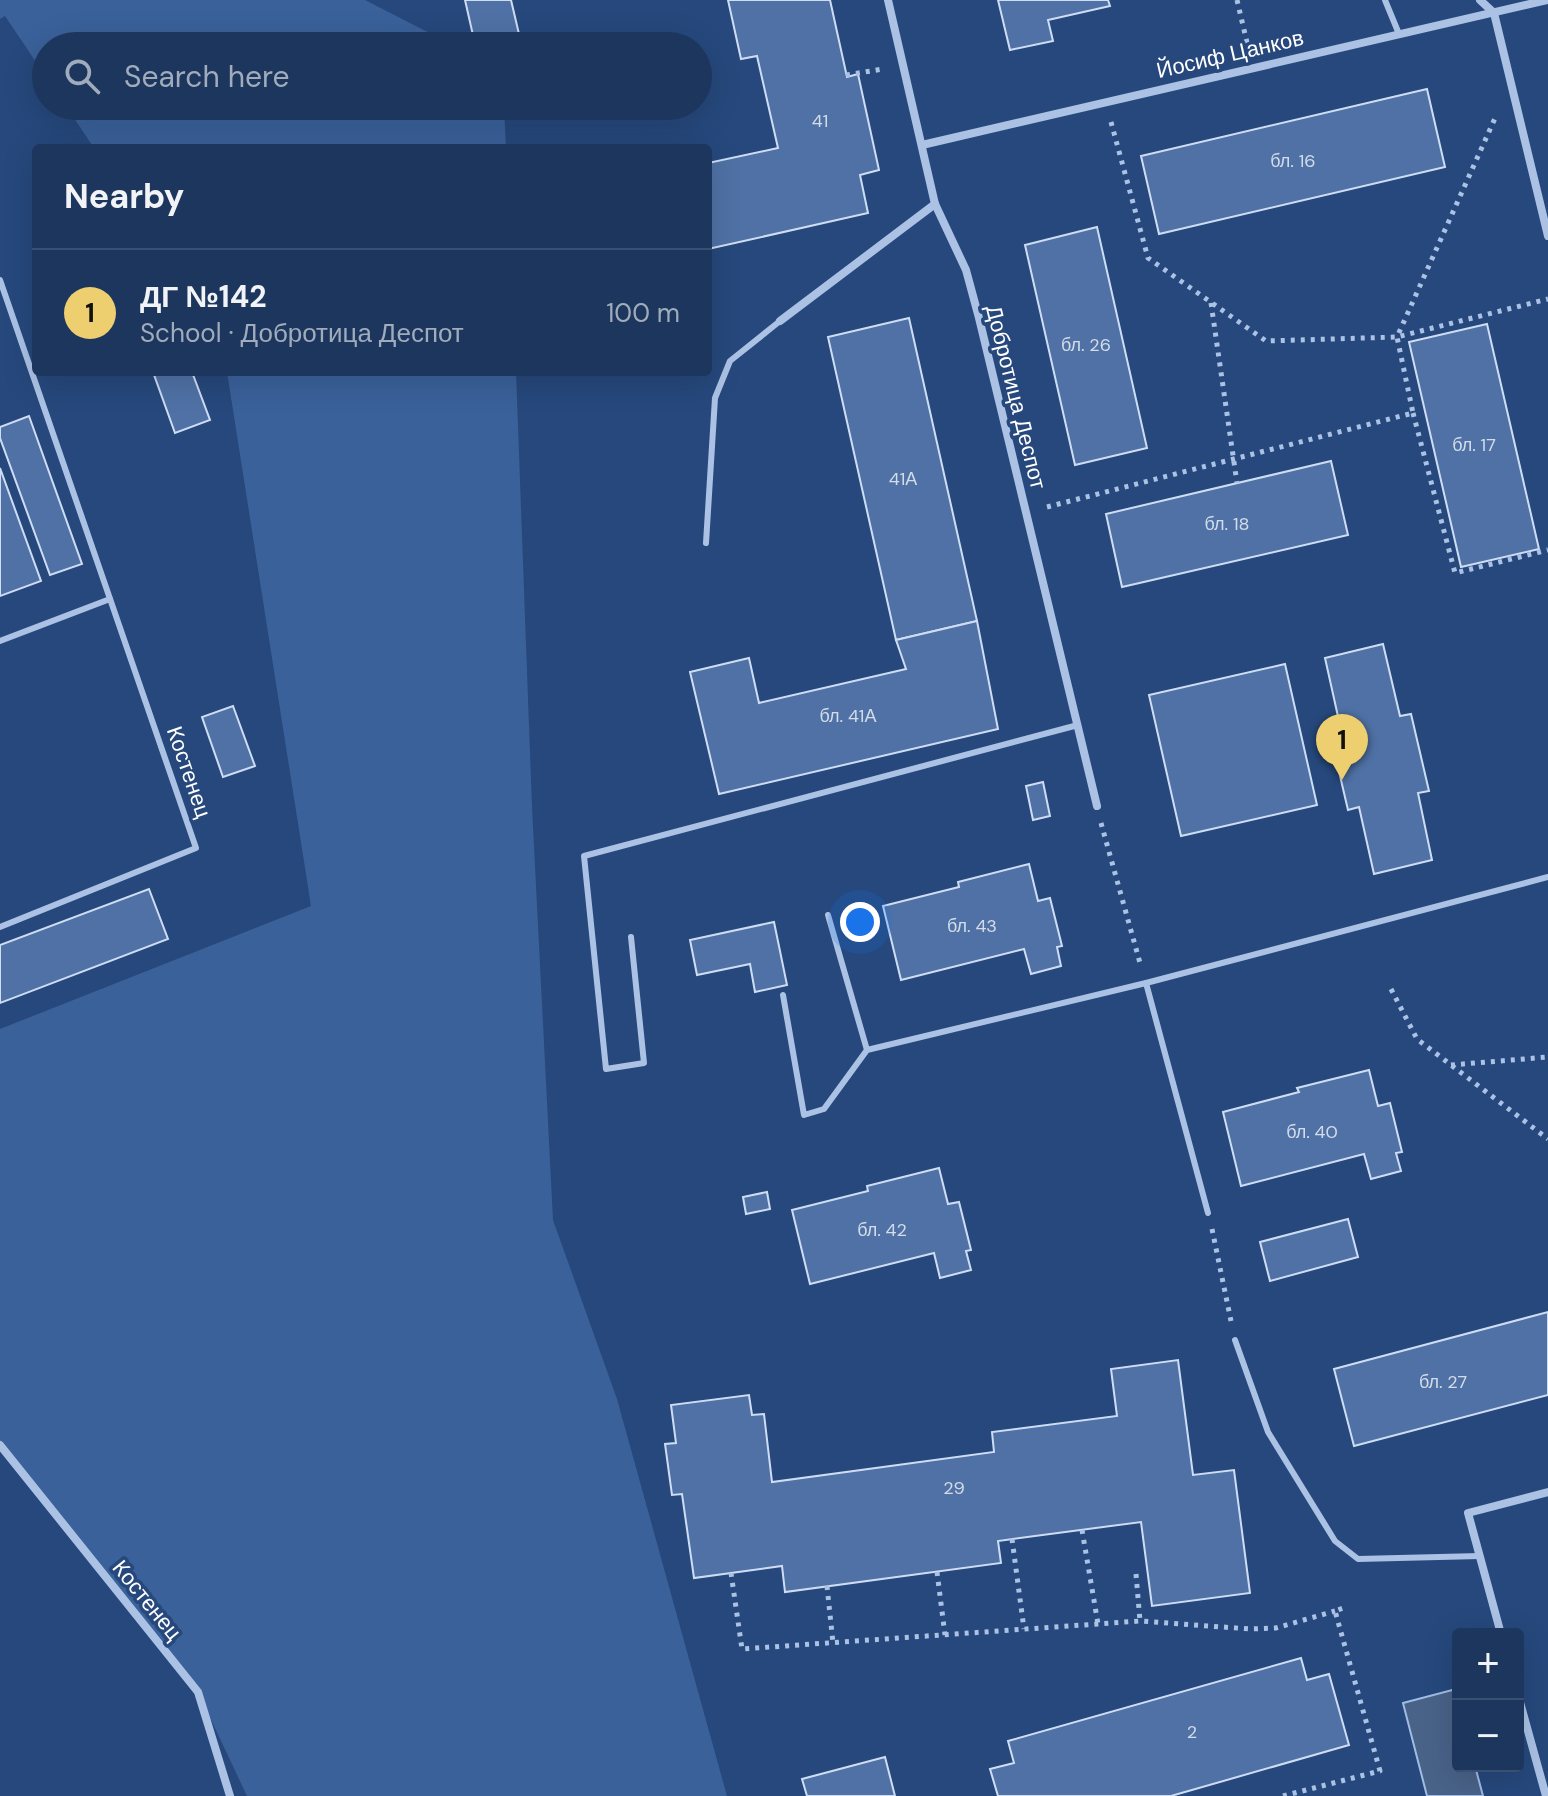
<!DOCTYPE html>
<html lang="en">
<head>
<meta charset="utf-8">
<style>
	body { margin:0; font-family:"DM Sans",sans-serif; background:#294166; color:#f1f3f6 }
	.controls { position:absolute; right:24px; bottom:24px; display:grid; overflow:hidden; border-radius:8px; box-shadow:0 8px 32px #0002 }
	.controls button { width:72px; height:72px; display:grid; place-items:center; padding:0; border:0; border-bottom:2px solid #3a5072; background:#1c365d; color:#f1f3f6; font:40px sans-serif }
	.you { position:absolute; left:860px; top:922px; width:28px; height:28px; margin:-20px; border:6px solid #fff; border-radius:50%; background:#1a73e8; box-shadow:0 0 0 12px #1a73e833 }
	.badge { display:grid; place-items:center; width:52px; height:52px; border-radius:50%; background:#edcf70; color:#111; font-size:26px; font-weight:700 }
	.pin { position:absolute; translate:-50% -66px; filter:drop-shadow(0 2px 4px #0008) }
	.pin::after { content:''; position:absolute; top:42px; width:28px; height:24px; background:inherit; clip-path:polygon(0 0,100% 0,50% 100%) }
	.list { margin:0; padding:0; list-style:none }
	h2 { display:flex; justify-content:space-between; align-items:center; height:104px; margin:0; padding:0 32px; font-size:34px }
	h2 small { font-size:26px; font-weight:400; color:#a0abbc }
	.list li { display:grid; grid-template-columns:52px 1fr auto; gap:24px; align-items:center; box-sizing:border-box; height:128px; padding:0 32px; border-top:2px solid #3a5072 }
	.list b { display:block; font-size:30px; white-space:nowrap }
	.list p { margin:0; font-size:26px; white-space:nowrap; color:#a0abbc }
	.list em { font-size:26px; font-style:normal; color:#a0abbc }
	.icon { flex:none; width:44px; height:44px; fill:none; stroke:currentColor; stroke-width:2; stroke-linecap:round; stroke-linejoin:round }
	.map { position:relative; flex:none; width:1548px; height:1796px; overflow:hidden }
	.search { position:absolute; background:#1c365d; box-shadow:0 8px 32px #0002; left:32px; top:32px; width:680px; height:88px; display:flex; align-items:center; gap:20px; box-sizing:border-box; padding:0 28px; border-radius:44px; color:#a0abbc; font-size:30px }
	.panel { position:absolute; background:#1c365d; box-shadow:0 8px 32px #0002; left:32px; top:144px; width:680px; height:232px; border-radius:8px }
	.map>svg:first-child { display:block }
</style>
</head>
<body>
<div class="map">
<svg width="1548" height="1796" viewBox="0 0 1548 1796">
	<rect width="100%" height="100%" fill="#26487c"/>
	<g fill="#3a619a">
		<path d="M0,0H365L455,46H46V77L5,16L0,19Z"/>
		<path d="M66,106H504L506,148H94Z"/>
		<path d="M227,372H516L532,807L553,1220L617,1399L727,1796H247L198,1692L0,1445V1029L311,906Z"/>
	</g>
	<path fill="#496288" stroke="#a0bce5" stroke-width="2" d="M1456,1689L1458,1766H1475L1483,1796H1427L1403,1703Z"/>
	<g fill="#4f71a5" stroke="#ceddf4" stroke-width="2">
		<path d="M465,0H511L519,34L475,44Z"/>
		<path d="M728,0H830L847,77L858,74L879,170L860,175L868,213L708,249V163L778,148L757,56L741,59Z"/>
		<path d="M998,0H1108L1110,6L1048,20L1053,41L1010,50Z"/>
		<path d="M1427,89L1445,167L1159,234L1141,156Z"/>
		<path d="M1097,227L1147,448L1075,465L1025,245Z"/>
		<path d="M909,318L977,621L896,640L828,337Z"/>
		<path d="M1487,324L1539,549L1461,567L1409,342Z"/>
		<path d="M153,372H192L210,420L175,433Z"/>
		<path d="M29,416L82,564L50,575L0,438V427Z"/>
		<path d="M1331,461L1348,535L1122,587L1106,514Z"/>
		<path d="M0,468L41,581L0,596Z"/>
		<path d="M977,621L998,729L719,794L690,672L749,658L759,703L906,669L896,640Z"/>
		<path d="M1383,644L1400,716L1411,714L1429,791L1418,793L1432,860L1374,874L1359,807L1348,810L1330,733L1341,730L1325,658Z"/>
		<path d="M1285,664L1317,805L1181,836L1149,695Z"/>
		<path d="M233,706L255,766L223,777L202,717Z"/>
		<path d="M1043,782L1050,816L1033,820L1026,786Z"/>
		<path d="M1029,864L1038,901L1050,898L1062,946L1057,947L1061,966L1031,974L1024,949L901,980L883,906L959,887L958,882Z"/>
		<path d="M149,889L168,939L0,1003V945Z"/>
		<path d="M774,922L787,985L755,992L750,964L697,975L690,940Z"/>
		<path d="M1369,1070L1378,1106L1390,1103L1402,1152L1396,1153L1401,1171L1371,1179L1364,1154L1241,1186L1223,1112L1299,1092L1297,1088Z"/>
		<path d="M939,1168L948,1204L959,1202L971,1250L966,1251L971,1270L940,1278L934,1253L810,1284L792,1210L868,1191L867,1186Z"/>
		<path d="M767,1192L770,1209L746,1214L743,1197Z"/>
		<path d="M1348,1219L1358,1257L1270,1281L1260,1242Z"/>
		<path d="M1548,1312V1395L1354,1446L1334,1369Z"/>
		<path d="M1178,1360L1193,1475L1234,1470L1250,1593L1152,1606L1141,1522L998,1541L1001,1563L785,1592L782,1566L694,1578L682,1494L672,1495L665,1444L676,1443L671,1405L749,1395L752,1415L764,1414L772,1482L994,1452L992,1432L1117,1416L1111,1369Z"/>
		<path d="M1301,1658L1307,1680L1329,1674L1349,1745L1171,1796H998L990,1769L1014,1763L1008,1741Z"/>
		<path d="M885,1757L895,1796H807L802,1779Z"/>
	</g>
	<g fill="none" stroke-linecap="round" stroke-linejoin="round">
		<g stroke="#abc2e5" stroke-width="5" stroke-dasharray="4 6" stroke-linecap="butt">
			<path d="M1237,0L1249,51"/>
			<path d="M846,75L883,69"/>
			<path d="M1111,122L1148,258L1266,341L1397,337L1548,299"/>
			<path d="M1211,303L1237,483"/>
			<path d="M1413,413L1455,573L1548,550"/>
			<path d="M1047,507L1413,413L1397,337L1496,116"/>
			<path d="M1101,823L1140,963"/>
			<path d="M1391,989L1417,1039L1548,1139"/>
			<path d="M1451,1065L1548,1057"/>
			<path d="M1212,1229L1231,1321"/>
			<path d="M1082,1530L1098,1624"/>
			<path d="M1012,1539L1024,1629"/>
			<path d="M937,1572L945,1635"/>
			<path d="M731,1573L742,1649L1140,1621L1250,1629L1276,1628L1335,1611"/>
			<path d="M1136,1574L1140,1621"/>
			<path d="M827,1586L833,1643"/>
			<path d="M1283,1796L1380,1771L1335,1611L1346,1607"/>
		</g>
		<g stroke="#abc2e5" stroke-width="6">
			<path d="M1385,0L1399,34"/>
			<path d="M0,280L196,848L0,927"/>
			<path d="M706,543L715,398L730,361L780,321"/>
			<path d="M0,641L110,599"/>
			<path d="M828,915L867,1050"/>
			<path d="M631,937L644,1063L606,1069L584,856L1078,725"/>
			<path d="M1146,983L1208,1213"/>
			<path d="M783,995L804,1115L824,1109L867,1050L1146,983L1548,877"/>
			<path d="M1235,1340L1268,1432L1335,1541L1358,1559L1480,1556"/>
		</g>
		<g stroke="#abc2e5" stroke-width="8">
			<path d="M888,0L935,204L966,270L979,318L1097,806"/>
			<path d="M1480,0L1494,13L1548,236"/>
			<path d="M922,145L1547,0"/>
			<path d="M780,321L935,204"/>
			<path d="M0,1445L198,1692L230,1796"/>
			<path d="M1501,1634L1468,1513L1548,1492"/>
			<path d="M1518,1695L1546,1796"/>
		</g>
	</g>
	<g text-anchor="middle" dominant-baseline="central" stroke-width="7" stroke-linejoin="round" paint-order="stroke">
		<g font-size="18" fill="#d3dce8">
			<text x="820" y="121">41</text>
			<text x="1293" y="161">бл. 16</text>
			<text x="1086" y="345">бл. 26</text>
			<text x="1474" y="445">бл. 17</text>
			<text x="903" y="479">41А</text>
			<text x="1227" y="524">бл. 18</text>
			<text x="848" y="716">бл. 41А</text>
			<text x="972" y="926">бл. 43</text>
			<text x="1312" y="1132">бл. 40</text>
			<text x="882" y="1230">бл. 42</text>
			<text x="1443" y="1382">бл. 27</text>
			<text x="954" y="1488">29</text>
			<text x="1192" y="1732">2</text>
		</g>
		<g font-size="22" fill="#fff" stroke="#26487c">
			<text transform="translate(1230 54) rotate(-13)">Йосиф Цанков</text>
			<text transform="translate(1016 397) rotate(76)">Добротица Деспот</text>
			<text transform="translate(189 772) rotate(71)">Костенец</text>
			<text transform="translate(147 1600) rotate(51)">Костенец</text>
		</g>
	</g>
</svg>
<div class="controls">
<button>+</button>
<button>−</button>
</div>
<div class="you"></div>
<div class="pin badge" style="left:1342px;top:780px">1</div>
<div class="search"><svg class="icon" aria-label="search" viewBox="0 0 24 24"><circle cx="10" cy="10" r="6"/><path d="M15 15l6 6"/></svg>Search here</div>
<section class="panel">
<h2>Nearby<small></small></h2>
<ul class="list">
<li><span class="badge">1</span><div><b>ДГ №142</b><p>School · Добротица Деспот</p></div><em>100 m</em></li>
</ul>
</section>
</div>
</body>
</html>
